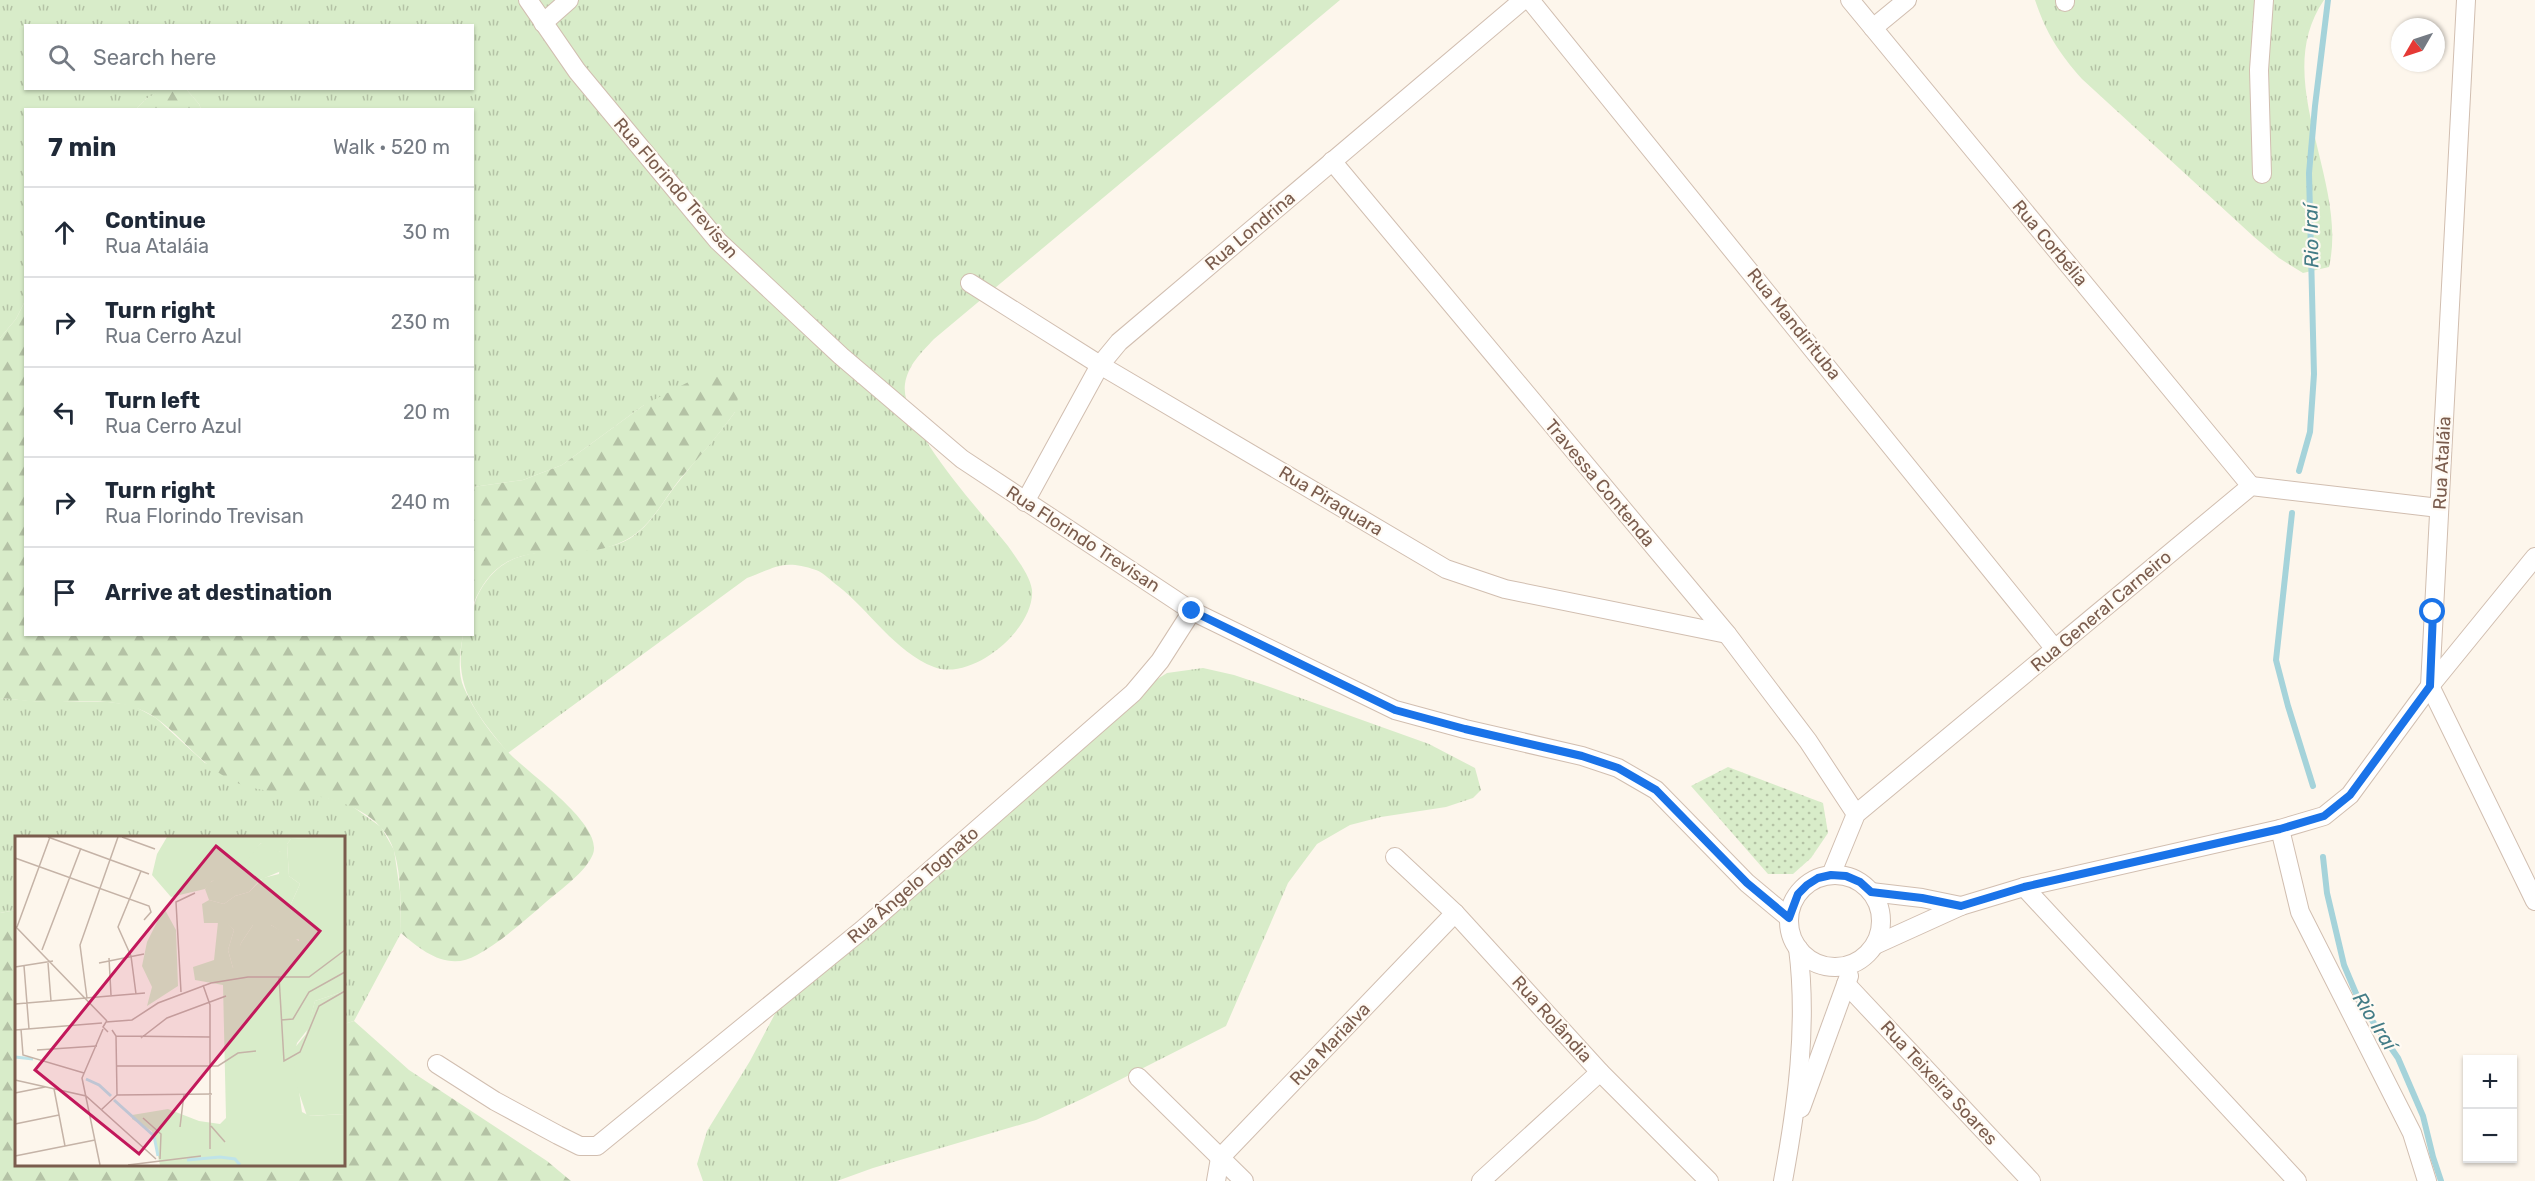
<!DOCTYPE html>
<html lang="en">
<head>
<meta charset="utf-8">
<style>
	body { margin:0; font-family:Rubik,sans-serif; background:#f2f2f3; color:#1f2937 }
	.controls { position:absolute; right:18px; bottom:18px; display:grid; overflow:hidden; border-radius:0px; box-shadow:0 2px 4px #0004 }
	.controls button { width:54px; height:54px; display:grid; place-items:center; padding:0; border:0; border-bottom:2px solid #e0e1e3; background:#fff; color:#1f2937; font:30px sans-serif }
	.compass { position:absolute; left:2391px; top:18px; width:54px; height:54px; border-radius:50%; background:#fff; box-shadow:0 2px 4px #0004; rotate:231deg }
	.stop { position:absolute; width:18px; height:18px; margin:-14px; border:4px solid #1a73e8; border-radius:50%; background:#fff }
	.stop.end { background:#1a73e8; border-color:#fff; box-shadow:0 2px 6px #0008 }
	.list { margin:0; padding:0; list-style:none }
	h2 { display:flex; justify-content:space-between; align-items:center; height:78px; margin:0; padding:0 24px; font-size:26px }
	h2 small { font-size:20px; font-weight:400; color:#747a83 }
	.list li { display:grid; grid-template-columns:39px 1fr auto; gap:18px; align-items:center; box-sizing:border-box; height:90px; padding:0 24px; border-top:2px solid #e0e1e3 }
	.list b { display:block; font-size:22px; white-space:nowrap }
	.list p { margin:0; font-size:20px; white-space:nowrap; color:#747a83 }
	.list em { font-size:20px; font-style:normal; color:#747a83 }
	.icon { flex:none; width:33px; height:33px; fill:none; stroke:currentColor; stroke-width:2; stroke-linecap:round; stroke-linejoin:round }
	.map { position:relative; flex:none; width:2535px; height:1181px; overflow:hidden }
	.search { position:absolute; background:#fff; box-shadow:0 2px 4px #0004; left:24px; top:24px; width:450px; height:66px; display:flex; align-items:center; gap:15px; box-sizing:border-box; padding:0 21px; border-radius:0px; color:#747a83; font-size:22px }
	.panel { position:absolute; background:#fff; box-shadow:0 2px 4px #0004; left:24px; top:108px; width:450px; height:528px; border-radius:0px }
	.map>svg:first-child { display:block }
</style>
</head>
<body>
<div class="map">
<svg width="2535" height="1181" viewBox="0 0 2535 1181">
	<defs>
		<pattern id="grass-tufts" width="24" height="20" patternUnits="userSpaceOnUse" patternTransform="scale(1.5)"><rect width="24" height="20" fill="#d8ecc9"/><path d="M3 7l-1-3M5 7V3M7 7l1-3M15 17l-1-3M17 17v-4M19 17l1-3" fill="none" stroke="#b4c2a5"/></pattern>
		<pattern id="forest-firs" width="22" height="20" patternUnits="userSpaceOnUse" patternTransform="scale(1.5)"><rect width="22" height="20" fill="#d8ecc9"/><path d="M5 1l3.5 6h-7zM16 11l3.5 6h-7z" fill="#b4c2a5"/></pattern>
		<pattern id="park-dots" width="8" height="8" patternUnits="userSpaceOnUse" patternTransform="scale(1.5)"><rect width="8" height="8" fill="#d8ecc9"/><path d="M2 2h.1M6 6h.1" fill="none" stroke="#b4c2a5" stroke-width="1.8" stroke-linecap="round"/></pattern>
	</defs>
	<rect width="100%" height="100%" fill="#fdf6ec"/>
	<g fill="url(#grass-tufts)">
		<path d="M0,0H1340L934,339C921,353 908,365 905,384C899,424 983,514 1008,546C1016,558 1030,575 1032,590C1035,629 972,682 934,667C895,652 870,611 838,586C831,581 824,573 816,570C783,559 777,567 747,578L508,753C476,713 453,688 463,635L472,634C473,609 472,600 488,579C522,535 581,562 625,541C650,529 663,500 680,480C698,457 718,436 735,412L644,405L562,465L523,480L473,487L472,110L201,109L199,104L187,90L169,89L472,88V26H26V88L164,89L146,99L136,109L26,110L25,301L16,319L0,338Z"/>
		<path d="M2035,0H2324C2269,80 2349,180 2329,267L2303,273L2279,258L2253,236L2082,79C2059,53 2046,33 2035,0Z"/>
		<path d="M1203,668L1234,675L1267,686L1429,744L1475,768L1481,790L1473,798L1446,807L1381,817L1350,825L1317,844L1288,883L1226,1026L1082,1099L1036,1120L873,1168L837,1181H703L697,1164L707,1131L750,1061L777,1010L1118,704L1167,673Z"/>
		<path d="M0,698L43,702H108L132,705L156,718L205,763L349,804L381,827L394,850L400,891L401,933L354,1021L344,1024V838H16V910L0,913Z"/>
	</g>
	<g fill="url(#forest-firs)">
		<path d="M164,88L187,90L199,104L201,109H136L146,99Z"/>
		<path d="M25,301L26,634L463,635C460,652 457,672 464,688C474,711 491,734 508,752C526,772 604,824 593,854C586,872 560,890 546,902C524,921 502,941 477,955C448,972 422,951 401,933C400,906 402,877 394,851C384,815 342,799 308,795C284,792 255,792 233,781C201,766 183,737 156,718C123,695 83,703 45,702C30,702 15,699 0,698V338L16,319Z"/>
		<path d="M700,376L731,377L739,393L735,412C718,436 699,457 680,479C663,500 651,527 626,540C570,570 506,523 473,605V487L523,480L562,465L644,405Z"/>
		<path d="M16,910V1164H344V1024L354,1021L409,1070L547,1161L571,1181H0V913Z"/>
	</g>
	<path fill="url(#park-dots)" d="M1728,767L1823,803L1828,833L1811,858L1793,874H1768L1691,786Z"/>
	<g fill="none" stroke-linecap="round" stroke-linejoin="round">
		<g stroke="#a5d3da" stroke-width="6">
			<path d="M2299,471L2310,432L2314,374L2309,173L2315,106L2328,0"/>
			<path d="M2292,513L2276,660L2288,706L2313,786"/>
			<path d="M2323,857L2327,893L2344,965L2360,1003L2398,1058L2423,1116L2433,1157L2441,1181"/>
		</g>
		<g stroke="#d1beb0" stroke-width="20">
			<g id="minor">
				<path d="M528,0L577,71L718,241L841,356L962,459L1192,611L1395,710L1465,729L1582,756L1618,768L1656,790L1747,883L1789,918"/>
				<path d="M1530,0L2055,649"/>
				<path d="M1850,0L2251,486"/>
				<path d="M2065,0V2"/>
				<path d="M2466,0L2430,686L2535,901"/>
				<path d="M543,23L569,0"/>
				<path d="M1873,28L1907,0"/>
				<path d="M1332,161L1727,634L1808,741L1856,814"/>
				<path d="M2262,174L2259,70L2264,0"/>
				<path d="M970,283L1100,365L1446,569L1505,589L1727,634"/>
				<path d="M1025,502L1100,365L1119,342L1523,0"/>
				<path d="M2280,829L2300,912L2412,1133L2427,1181"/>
				<path d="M1395,857L1455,913L1600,1072L1709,1181"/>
				<path d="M1831,875L1856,814L2251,486L2439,508"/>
				<circle cx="1835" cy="921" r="46"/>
				<path d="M2024,887L2297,1181"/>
				<path d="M1871,892L1922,898L1961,906"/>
				<path d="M1875,945L1961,906L2024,887L2280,829L2324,816L2350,795L2430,686L2535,557"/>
				<path d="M1846,984L2031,1181"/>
				<path d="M437,1064L495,1101L558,1135L580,1146H597L862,930L1133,693L1160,661L1192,611"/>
				<path d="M1138,1077L1244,1181"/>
				<path d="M1801,1108L1849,976"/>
				<path d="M1216,1181L1220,1158L1455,913"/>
				<path d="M1481,1181L1600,1072"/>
				<path d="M1783,1181C1797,1105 1808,1025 1798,948"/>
			</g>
		</g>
		<use href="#minor" stroke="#fff" stroke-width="18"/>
	</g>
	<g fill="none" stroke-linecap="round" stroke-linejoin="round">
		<path stroke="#1a73e8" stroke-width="8" d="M1192,611L1395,710L1465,729L1582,756L1618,768L1656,790L1747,883L1789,918L1798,894L1807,885L1818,878L1831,875L1846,876L1860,882L1871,892L1922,898L1961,906L2024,887L2280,829L2324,816L2350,795L2430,686L2433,612"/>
	</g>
	<g text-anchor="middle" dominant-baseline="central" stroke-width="4.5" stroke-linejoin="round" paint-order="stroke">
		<g font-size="18" fill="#7a5c4d" stroke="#fffaf3">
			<text transform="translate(676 188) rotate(49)">Rua Florindo Trevisan</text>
			<text transform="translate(1250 231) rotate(-40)">Rua Londrina</text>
			<text transform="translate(2050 243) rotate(50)">Rua Corbélia</text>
			<text transform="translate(1794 324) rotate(51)">Rua Mandirituba</text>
			<text transform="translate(2442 463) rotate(-87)">Rua Ataláia</text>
			<text transform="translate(1600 483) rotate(50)">Travessa Contenda</text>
			<text transform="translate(1331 501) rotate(31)">Rua Piraquara</text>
			<text transform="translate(1083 539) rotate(33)">Rua Florindo Trevisan</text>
			<text transform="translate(2101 611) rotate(-40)">Rua General Carneiro</text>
			<text transform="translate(913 885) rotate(-41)">Rua Ângelo Tognato</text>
			<text transform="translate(1552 1019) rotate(48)">Rua Rolândia</text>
			<text transform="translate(1330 1044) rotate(-46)">Rua Marialva</text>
			<text transform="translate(1939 1083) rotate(47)">Rua Teixeira Soares</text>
		</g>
		<g font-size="20" font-style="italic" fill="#437c86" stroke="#fffaf3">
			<text transform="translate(2311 236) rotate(-91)">Rio Iraí</text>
			<text transform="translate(2375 1021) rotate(58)">Rio Iraí</text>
		</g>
	</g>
	<g transform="translate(15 836)">
		<rect width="330" height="330" fill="#fdf6ec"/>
		<path d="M312,1H330V155L300,165L293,193L282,207L279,220L287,276L295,280L330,278V329H145L137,295L117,283V279L153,273L184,285L205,288L211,282L208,149L180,144L178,131L199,124L203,86L212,87L219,94L213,114L218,132L226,107L238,89H256L284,105L275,70L285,48L274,40L272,8L276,3ZM246,7L266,16V35L245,44L234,56L220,60L209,68L194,64L190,53L194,47L224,30ZM149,72L161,94L163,150L132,170L137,151L127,130L132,106Z" fill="#d8ecc9"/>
		<path d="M152,1H312L276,3L272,8L274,40L285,48L275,70L286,103L279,104L256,89H238L226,107L222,130L218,132L213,114L219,94L211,87H189L187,68L194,64L209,68L220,60L234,56L248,42L264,38L266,16L250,13L246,7L218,42L197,45L190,53L156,61L137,39L142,18ZM330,155V278L292,280L281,248L278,214L291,198L300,165Z" fill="#d8ecc9"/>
		<path fill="none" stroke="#bfe3e8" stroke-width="3" d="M0,221L18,223M71,243L84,249L96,260M99,264L139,300L143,320M172,324L205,321L220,323L225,329"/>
		<path fill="none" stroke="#c5b3a7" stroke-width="1.5" d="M33,1L134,38M107,1L140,13M0,22L134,70L136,76L129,84M0,90L92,185M2,91L35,1M27,114L66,12M94,122L96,159M33,127L36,165M84,127L129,118M9,130L14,193M0,131L38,125M264,141L269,225L285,216L304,170L330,155M188,149L195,169V313M166,156L161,66L180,57M121,158L116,120L103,91L126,35M72,162L65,109L103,1M0,168L130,157M266,184L278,183L294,156L330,136M6,193L8,219L69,237M0,194L87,187M93,196L88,191L91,186L117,184L143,167L196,147L233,141H294L330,114M101,200L195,201M126,202L152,182L211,160M22,214L82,210M101,230H203L223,217L241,215M0,244L71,260L141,323M39,253L50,310M0,257L30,251M102,259L197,258M86,274L102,259L101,200L97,194M128,282L146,298L145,323M0,288L44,279M196,290L210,306M165,291L169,258M0,320L80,304M85,329L67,242L88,193M113,329L186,320"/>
		<path fill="#c2185b" fill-opacity="0.15" stroke="#c2185b" stroke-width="3" d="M201,10L305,95L124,318L20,234Z"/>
		<rect width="330" height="330" fill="none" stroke="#7a5c4d" stroke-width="3"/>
	</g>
</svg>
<div class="controls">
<button>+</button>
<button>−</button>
</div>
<svg class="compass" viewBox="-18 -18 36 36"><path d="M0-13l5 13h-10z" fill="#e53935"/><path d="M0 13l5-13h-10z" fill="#747a83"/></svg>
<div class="stop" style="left:2433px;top:612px"></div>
<div class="stop end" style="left:1192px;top:611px"></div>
<div class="search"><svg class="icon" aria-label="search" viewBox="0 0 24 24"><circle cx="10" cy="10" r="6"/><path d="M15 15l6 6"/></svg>Search here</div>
<section class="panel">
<h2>7 min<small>Walk · 520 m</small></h2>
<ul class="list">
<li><svg class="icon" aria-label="ahead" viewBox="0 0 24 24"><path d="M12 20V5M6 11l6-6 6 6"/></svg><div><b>Continue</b><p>Rua Ataláia</p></div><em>30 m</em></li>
<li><svg class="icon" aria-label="right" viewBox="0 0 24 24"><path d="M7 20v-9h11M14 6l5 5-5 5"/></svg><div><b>Turn right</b><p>Rua Cerro Azul</p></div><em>230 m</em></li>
<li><svg class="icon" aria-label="left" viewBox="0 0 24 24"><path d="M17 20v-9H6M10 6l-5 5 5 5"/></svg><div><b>Turn left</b><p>Rua Cerro Azul</p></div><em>20 m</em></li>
<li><svg class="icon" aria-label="right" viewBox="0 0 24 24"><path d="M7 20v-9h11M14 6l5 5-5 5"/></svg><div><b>Turn right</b><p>Rua Florindo Trevisan</p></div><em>240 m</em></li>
<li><svg class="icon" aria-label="arrive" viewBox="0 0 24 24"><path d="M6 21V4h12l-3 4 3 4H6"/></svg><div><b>Arrive at destination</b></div></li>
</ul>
</section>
</div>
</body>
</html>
